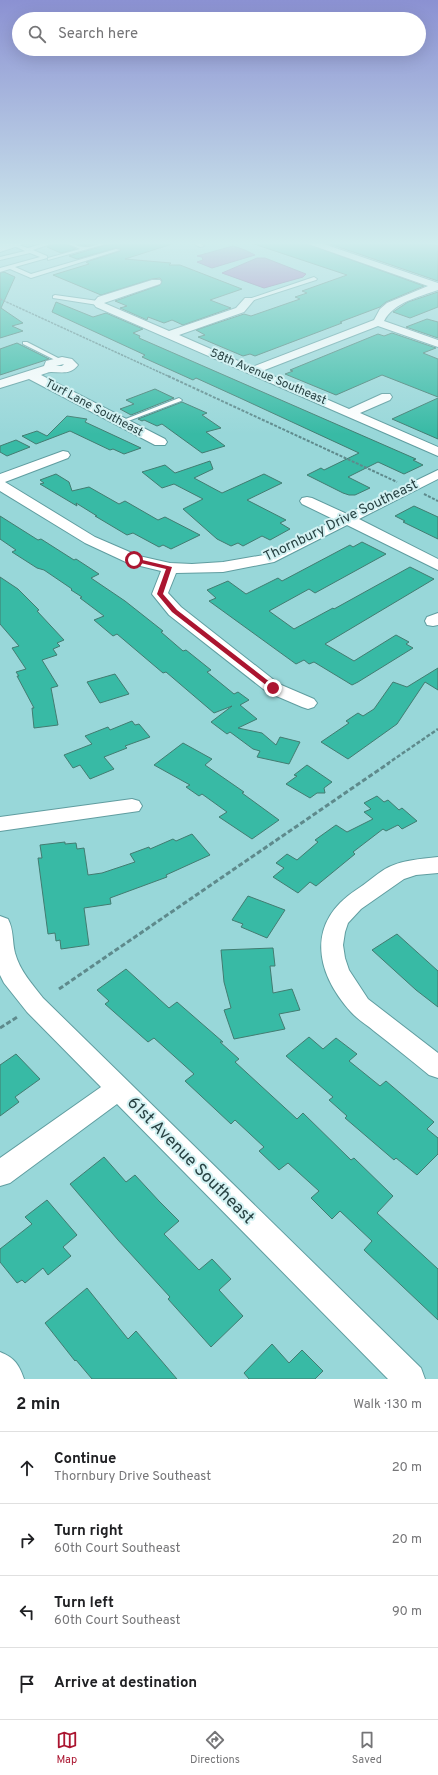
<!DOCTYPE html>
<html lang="en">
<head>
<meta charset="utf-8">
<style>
	body { margin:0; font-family:Overpass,sans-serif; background:#f2f2f2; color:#202124 }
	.stop { position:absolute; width:12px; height:12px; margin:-9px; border:3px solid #ab1530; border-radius:50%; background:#fff }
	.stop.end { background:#ab1530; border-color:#fff; box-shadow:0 1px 4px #0008 }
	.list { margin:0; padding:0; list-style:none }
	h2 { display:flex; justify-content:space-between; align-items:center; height:52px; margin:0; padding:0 16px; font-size:17px }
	h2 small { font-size:13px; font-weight:400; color:#757577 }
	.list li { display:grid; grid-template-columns:26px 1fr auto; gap:12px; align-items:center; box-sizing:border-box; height:72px; padding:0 16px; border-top:1px solid #e0e0e0 }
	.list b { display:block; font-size:15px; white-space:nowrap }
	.list p { margin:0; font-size:13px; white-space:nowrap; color:#757577 }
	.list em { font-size:13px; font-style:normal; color:#757577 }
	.icon { flex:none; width:22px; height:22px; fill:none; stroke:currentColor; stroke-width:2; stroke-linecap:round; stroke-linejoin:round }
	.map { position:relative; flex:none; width:438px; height:1379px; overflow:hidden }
	.search { position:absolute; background:#fff; box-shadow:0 4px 16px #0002; left:12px; right:12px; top:12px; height:44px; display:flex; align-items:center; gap:10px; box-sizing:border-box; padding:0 14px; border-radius:22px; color:#757577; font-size:15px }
	.sheet { height:340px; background:#fff }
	nav { display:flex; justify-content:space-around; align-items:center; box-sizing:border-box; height:56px; border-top:1px solid #e0e0e0; background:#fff; font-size:11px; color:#757577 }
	nav a { display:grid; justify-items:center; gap:2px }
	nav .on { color:#ab1530 }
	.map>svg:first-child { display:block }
</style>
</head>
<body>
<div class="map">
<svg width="438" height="1379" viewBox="0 0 438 1379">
	<rect width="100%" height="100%" fill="#98d7d9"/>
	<g fill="#a15db2" stroke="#7d5591">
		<path d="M233,246L245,250L255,255L212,268L197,262L203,260L202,257L197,256Z"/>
		<path d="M257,258H265L306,274L303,277L264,288L222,273Z"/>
	</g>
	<g fill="#38baa5" stroke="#427c71">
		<path d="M60,241L61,242L76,249L61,253L47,247Z"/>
		<path d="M71,241H102L83,246Z"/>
		<path d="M114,241H172V244L125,259L171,263L169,265H180L242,289L210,300L231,308L183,325L172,320L164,323L148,317L147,320L120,308L127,306L115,301L160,285L162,281L160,278L152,279L101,295L53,275L89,264L86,262L120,251V249L116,248L77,259L69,256L113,243Z"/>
		<path d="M251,241H299L424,286L386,302L380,307L340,322L342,323L255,356L250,354L243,356L198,337L205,335L196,330L244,314L251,316L300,299L295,297L307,293L302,291L347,275L251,243Z"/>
		<path d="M321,241H423L438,246V281Z"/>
		<path d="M4,272L15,277L1,308L23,323L12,326L23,331L0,338V273Z"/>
		<path d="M438,292V307L410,318L393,312L408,302Z"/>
		<path d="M56,302L93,317L106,313L143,329L133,333L140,336L139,338L416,459L413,460L423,465L404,474L378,462L348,477L370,488L355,495H349L343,493L307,475L321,468L324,470L359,453L240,398L196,378L193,380L142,357L145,355L52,312Z"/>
		<path d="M427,319L438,322V338L406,327Z"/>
		<path d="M392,333L436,348L423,353L438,359V397L382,375L336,395L285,374L293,371L290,370L378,334L384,336Z"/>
		<path d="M17,343L49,359L0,375V349Z"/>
		<path d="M155,389L174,398L131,415L120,409L134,404L126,400Z"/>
		<path d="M438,398V439L392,419Z"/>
		<path d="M182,402L207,413L202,415L221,428L206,432L225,446L202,453L162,424L157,426L144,420L142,421L138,419Z"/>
		<path d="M67,416L87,419L85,422L141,448L124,454L113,449L110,450L70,431L36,444L22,436L37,431L47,436Z"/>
		<path d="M16,440L30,447L7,456L0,452V446Z"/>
		<path d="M210,461L213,469L194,478L222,493L264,474L282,483L247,500L286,520L280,523L290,529L270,540L262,536L243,546L238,543L231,546L217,539L183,509L203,499L174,484L162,488L142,472L165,465L175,473Z"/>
		<path d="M56,474L69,482L72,491L89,487L119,504L125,501L158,520L165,517L200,535L171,549L163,545L159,547L133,533L127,535L95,516H97L76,503L77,506L40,484L44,483L40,480Z"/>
		<path d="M414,506L438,517V539L403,522L405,521L395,516Z"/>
		<path d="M0,516L38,540L41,539L74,560L76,559L99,574L91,578L125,601L163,631L161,632L183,651L186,650L211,670L207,672L234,694L238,692L249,700L240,705L257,719L238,728L262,733L276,745L280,737L300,742L289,764L257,757L260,751L253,749L230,732L227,734L211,722L232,706L214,713L166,672L163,673L117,634L113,636L94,620L104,616L80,598L82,597L71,590L72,589L44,570L37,568L12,552L16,550L0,539Z"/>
		<path d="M362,542L386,554L315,593L309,589L269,611L294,629L333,608L334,609L410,567L434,579L325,644L354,661L396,635L409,642L406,644L413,648L358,682L352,685L314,662L309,664L304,660L296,664L209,601L216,598L207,590L228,581L246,594L278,578L282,581L350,545L353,547Z"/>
		<path d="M0,577L18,589L39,610L37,611L64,640L57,643L60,646L53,649L57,655L42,660L58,686L51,688L58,725L34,728L32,708H34L17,676H19L16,672L26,669L12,648L19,646L0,624Z"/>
		<path d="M438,668V690L425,682L397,724L348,759L321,742L349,723L346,721L358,713L363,716L374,709L393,682L407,687Z"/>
		<path d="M115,674L129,694L100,703L87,682Z"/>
		<path d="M132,721L135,725L139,724L150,737L125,746L127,748L104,757L114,769L90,779L80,765L73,768L64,755L92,744L85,736L108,727L110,730Z"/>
		<path d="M183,743L212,759L205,765L244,792L242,793L279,820L252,839L219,817L227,812L202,794L199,796L186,787L190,785L154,765Z"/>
		<path d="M307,765L332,782L324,788L325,793H317L310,798L286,784L297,776L294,775Z"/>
		<path d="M377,796L384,802L388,800L399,810L402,808L417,821L402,829L398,825L386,831L383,829L353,852L355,854L316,886L310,882L298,893L273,877L284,868L276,863L287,854L297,860L318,842L315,840L336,825L347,832L373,819L364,812L371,809L364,803Z"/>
		<path d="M192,834L210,855L166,875L167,877L110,898L111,904L84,908L89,945L61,949L60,940L56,941L55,933L48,934L38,858H42L40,845L65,842V844L76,843L77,849L84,848L88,875L102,873L135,862L130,854L149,847L150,849L173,839L176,841Z"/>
		<path d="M248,896L285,910L267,938L241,927L243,924L232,920Z"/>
		<path d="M397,934L438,971V1007L416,990L372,950Z"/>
		<path d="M273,948L275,966H270L273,993L292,989L300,1010L279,1014L285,1029L234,1039L224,1010L231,1008L224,982L221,950Z"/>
		<path d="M126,969L169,1008L177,1002L223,1042H220L239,1059L235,1062L297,1119L303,1113L351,1160L354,1158L393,1196L377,1213L438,1269V1320L364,1250L372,1241L340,1211L332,1219L311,1198L319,1191L288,1163L279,1170L259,1151L264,1147L235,1120L231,1124L185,1081L194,1074L154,1038L148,1042L105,1004L109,1001L97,990Z"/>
		<path d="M309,1037L323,1049L336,1038L357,1054L349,1061L380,1086L386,1081L434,1122L427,1129L438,1138V1154L417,1175L396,1158L394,1160L345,1118L347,1116L329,1100L333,1097L286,1056Z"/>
		<path d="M16,1054L40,1079L15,1097L19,1102L0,1116V1065Z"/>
		<path d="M104,1157L126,1182L135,1175L159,1201L179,1221L164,1234L199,1270L212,1259L231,1279L219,1290L243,1316L211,1347L168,1299L170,1297L118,1240L70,1184Z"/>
		<path d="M47,1200L77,1235L63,1247L71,1256L48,1275L43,1268L25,1283L22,1280L17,1283L0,1262V1249L32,1224L25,1217Z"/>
		<path d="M87,1288L128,1339L136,1331L177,1379H92L76,1360L75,1361L45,1323Z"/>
		<path d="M272,1344L289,1363L302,1350L323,1371L315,1379H249L244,1373Z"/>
	</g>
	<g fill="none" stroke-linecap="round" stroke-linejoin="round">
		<g stroke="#609da0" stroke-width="2">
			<g id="lane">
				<path d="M51,241H59L33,250L47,256V258L15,267L31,274L116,249L120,250L31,278L10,269L0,272V268L40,257L30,253L0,260V257L25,251L12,245V243L28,248Z"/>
				<path d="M62,241C71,241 79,248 86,247C95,247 104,240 113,242L48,260V258L80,249Z"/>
				<path d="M189,241H196L204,246L200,247Z"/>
				<path d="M314,277L317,279L316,280L251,301L246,300Z"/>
				<path d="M55,295L98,301L101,303L98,305L53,298V296Z"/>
				<path d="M23,342H27L64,361L59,362L23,344Z"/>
				<path d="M179,398L182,400L181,401L123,423L118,422Z"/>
			</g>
		</g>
		<g stroke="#609da0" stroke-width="2">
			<g id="street">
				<path d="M300,241H315L438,283V290C419,297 394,302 384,321L438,340V347L378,326L262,371L349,409L382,394H390L392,397L390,400L360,413L438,447V456L96,307L93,303L98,297L152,280H160L161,282L160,284L104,303L169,331L236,308L245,298H253L254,300L244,312L179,335L252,367L374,320L380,309L387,303L428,286Z"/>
				<path d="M62,357L72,359L78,365C71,375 61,372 51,372C48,372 44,374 41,375L165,439L167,442L165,445H155L29,379L0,388V380L44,366L46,361ZM64,364L62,366H56Z"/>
				<path d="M63,451L68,452L70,455L68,458L5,482L95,537L139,556L170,563L192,564L223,562L264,555L335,520L302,504L300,501L302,498L307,497L312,498L347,514L438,470V479L359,519L438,559V570L347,525L274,562L223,572L176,573L168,593L181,607L279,684L314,699L317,703L314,707L308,709L302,707L267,692L169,615L152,594L161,571L128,563L85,543L0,491V474Z"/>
				<path d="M438,613V625L433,626L427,625L425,621L427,617Z"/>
				<path d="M132,799L139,801L142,806L139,811L0,831V817Z"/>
				<path d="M438,857V873L416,875L404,879L361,909L348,923L345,932L343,945L345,958L349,970L368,999L438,1053V1078L429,1075C411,1060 393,1046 374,1031C367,1025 357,1019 351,1012C315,972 306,923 356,890C366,884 375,875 385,869C401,860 420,859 438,857Z"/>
				<path d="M0,916L8,919C14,930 12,941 15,953C20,971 32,984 43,998L421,1368L425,1379H388L117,1104L10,1183L0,1186V1158L101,1087L27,1012L4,983L0,975Z"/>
				<path d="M0,1352C15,1358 19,1365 24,1379H0Z"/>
			</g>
		</g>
		<g stroke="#609da0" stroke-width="2">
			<path id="secondary" d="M9,241H29L27,243L0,252V244Z"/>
		</g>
		<path stroke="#5e8a8c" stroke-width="1.5" stroke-dasharray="2.5 1" stroke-linecap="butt" d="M0,299L170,377"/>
		<g stroke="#5e8a8c" stroke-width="2" stroke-dasharray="3 1.5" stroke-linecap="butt">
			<path d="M168,376L397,482"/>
			<path d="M424,494L438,501"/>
		</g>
		<path stroke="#5e8a8c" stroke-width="2.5" stroke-dasharray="4 2" stroke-linecap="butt" d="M387,764L438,729"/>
		<g stroke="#5e8a8c" stroke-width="3" stroke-dasharray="5 2.5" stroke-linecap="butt">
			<path d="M59,989L389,763"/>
			<path d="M0,1028L19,1016"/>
		</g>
		<use href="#lane" fill="#fff" fill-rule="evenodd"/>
		<use href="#street" fill="#fff" fill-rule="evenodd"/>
		<use href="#secondary" fill="#fff" fill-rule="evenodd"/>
	</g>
	<linearGradient id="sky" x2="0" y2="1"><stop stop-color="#8b91d2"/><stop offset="0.56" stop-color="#d1edee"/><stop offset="1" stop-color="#d1edee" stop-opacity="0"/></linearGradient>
	<rect width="438" height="434" fill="url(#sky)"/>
	<path fill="#ab1530" d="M134,558L172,567L163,594L177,610L275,686V689H271L172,612L157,594L166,569L132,561L131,560Z"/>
	<g text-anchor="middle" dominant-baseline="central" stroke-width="4" stroke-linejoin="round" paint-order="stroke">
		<g font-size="12" fill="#284243" stroke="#d2f1f2">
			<text transform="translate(268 377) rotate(23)">58th Avenue Southeast</text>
			<text transform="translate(94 408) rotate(28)">Turf Lane Southeast</text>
		</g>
		<g font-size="14" fill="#284243" stroke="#d2f1f2">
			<text transform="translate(341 521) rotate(-26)">Thornbury Drive Southeast</text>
		</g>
		<g font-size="17" fill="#284243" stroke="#d2f1f2">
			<text transform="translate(190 1161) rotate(45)">61st Avenue Southeast</text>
		</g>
	</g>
</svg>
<div class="stop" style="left:134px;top:560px"></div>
<div class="stop end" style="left:273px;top:688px"></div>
<div class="search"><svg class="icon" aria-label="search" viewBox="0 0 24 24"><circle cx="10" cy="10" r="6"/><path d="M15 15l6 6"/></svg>Search here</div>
</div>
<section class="sheet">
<h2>2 min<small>Walk · 130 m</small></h2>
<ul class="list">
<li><svg class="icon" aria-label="ahead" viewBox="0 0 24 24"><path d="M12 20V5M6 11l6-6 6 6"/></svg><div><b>Continue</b><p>Thornbury Drive Southeast</p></div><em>20 m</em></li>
<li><svg class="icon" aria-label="right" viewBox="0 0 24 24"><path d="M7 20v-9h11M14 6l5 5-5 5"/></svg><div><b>Turn right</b><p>60th Court Southeast</p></div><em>20 m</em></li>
<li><svg class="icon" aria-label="left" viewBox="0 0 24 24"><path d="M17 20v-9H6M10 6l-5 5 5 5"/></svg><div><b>Turn left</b><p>60th Court Southeast</p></div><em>90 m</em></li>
<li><svg class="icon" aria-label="arrive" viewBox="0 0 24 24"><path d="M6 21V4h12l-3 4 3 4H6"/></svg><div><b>Arrive at destination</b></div></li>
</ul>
</section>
<nav>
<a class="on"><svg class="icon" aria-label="map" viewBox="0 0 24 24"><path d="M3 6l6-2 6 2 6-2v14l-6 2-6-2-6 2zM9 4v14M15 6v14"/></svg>Map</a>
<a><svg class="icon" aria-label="directions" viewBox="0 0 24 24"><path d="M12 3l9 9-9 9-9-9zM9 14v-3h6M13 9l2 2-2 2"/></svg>Directions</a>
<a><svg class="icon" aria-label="saved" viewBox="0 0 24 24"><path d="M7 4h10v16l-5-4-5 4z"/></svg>Saved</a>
</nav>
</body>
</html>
